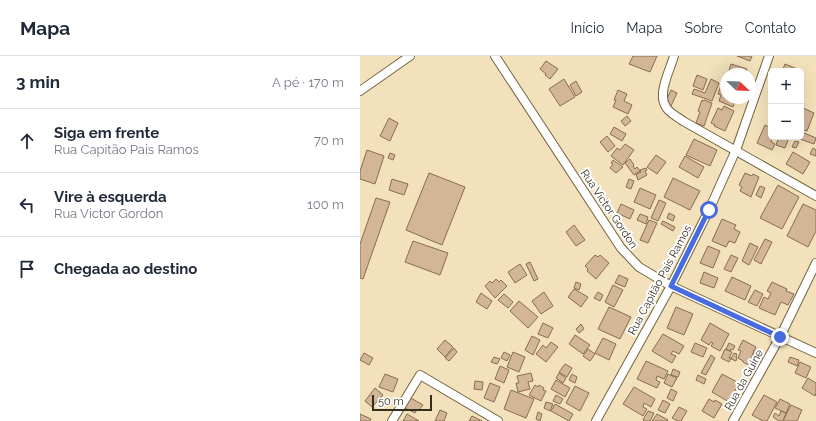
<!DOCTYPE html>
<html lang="pt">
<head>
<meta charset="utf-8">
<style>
	body { margin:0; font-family:Raleway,sans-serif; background:#f2f2f3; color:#1f2937 }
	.controls { position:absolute; right:12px; top:12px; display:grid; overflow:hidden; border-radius:6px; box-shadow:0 4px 16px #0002 }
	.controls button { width:36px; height:36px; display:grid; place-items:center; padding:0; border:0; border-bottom:1px solid #e0e1e3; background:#fff; color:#1f2937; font:20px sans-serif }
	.compass { position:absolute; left:360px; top:12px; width:36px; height:36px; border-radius:50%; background:#fff; box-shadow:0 4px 16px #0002; rotate:113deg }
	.scale { position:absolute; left:12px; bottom:10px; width:60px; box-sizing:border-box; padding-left:4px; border:2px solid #352f20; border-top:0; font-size:11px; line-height:14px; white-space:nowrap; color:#352f20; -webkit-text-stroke:3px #fff; paint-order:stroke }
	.stop { position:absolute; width:12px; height:12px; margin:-9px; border:3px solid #486cdf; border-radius:50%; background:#fff }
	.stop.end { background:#486cdf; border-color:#fff; box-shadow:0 1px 4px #0008 }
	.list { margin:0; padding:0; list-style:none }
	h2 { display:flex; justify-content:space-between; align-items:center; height:52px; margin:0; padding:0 16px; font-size:17px }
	h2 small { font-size:13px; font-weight:400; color:#747a83 }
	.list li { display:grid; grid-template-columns:26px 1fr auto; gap:12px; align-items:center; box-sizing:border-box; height:64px; padding:0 16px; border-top:1px solid #e0e1e3 }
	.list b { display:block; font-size:15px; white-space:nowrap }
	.list p { margin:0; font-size:13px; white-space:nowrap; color:#747a83 }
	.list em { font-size:13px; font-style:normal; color:#747a83 }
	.icon { flex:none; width:22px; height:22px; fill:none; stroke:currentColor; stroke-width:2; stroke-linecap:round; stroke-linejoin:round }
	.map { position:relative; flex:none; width:456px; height:365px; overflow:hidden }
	header { display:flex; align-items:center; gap:24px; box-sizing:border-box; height:56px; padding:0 20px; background:#fff; border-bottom:1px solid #e0e1e3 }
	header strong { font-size:19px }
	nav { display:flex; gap:22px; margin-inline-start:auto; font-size:14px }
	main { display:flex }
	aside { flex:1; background:#fff }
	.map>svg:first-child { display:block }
</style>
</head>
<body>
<header>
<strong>Mapa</strong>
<nav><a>Início</a><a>Mapa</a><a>Sobre</a><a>Contato</a></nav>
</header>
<main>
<aside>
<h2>3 min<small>A pé · 170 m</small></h2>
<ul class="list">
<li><svg class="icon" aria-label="ahead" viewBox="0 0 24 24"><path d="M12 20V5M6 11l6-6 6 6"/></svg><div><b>Siga em frente</b><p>Rua Capitão Pais Ramos</p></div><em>70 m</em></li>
<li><svg class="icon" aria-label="left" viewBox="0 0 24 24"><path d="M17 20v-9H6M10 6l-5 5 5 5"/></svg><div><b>Vire à esquerda</b><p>Rua Victor Gordon</p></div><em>100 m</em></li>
<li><svg class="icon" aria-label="arrive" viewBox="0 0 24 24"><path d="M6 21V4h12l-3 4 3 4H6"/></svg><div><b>Chegada ao destino</b></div></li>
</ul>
</aside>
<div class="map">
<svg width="456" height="365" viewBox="0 0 456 365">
	<rect width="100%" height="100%" fill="#f2e1ba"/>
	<g fill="#d3b597" stroke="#886d50">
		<path d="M273,0H297L290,16L269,8Z"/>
		<path d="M377,0H392L390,5Z"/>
		<path d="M186,5L198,13L190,23L185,19L186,18L180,13Z"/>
		<path d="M371,8L387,13L386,18H368Z"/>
		<path d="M425,8L440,14L439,15H423L424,13H423Z"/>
		<path d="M337,19L347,23L343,34L333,30Z"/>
		<path d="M204,23L215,41L200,50L189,33Z"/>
		<path d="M351,23L359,27L352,45L332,38L334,33L345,37Z"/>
		<path d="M216,25L222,36L216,40L210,29Z"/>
		<path d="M362,26L366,27V42H376L373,51L359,45L361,39L358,38Z"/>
		<path d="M258,34L267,38L264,45L272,49L268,58L253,51L256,44H254Z"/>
		<path d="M311,34L317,37L311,50L305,47Z"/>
		<path d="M342,44L344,45V44L352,47L344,70L336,67L340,56L338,55Z"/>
		<path d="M364,50L374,55L365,75L354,70L355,69L351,67L358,52L362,54Z"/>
		<path d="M441,51L454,57L447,75L441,73Z"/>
		<path d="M267,60L271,65L265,70L261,65Z"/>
		<path d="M29,62L38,67L30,85L20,80Z"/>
		<path d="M405,69L411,72V81H413L411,86L415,88L412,94L397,87Z"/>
		<path d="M254,71L266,78L262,85L250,78Z"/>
		<path d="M442,76L456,82L454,88L440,83Z"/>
		<path d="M247,80L255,90L248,96L240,86Z"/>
		<path d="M419,81L428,84L425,92L416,89Z"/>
		<path d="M334,83L357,94L350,110L326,99Z"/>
		<path d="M435,85L439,86L436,92L432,91Z"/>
		<path d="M265,88L274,94L263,109L251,100L257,92L260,94Z"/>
		<path d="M453,92L456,94V100L450,98Z"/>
		<path d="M7,94L24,100L15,128L0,123V115Z"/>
		<path d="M433,96L450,106L443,118L426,108Z"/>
		<path d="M30,97L35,99L33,104L28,102Z"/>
		<path d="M296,99L306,106L297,118L287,111Z"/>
		<path d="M325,100L344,111L338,122L319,111Z"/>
		<path d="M270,103L274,109L273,110L275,113L277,111L280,115L274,119L265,107Z"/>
		<path d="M253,104L263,111L256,117L250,112L253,108L251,107Z"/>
		<path d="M286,112L287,114L285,115L287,119L278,124L276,118L281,116L280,114Z"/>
		<path d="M69,117L105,131L82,189L46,174Z"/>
		<path d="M385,117L392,120L393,118L399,121L391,141L380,135L382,131L379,129Z"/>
		<path d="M313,122L340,135L330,154L304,141Z"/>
		<path d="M32,123L48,128L44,139L29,134Z"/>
		<path d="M269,123L274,125L271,133L266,131Z"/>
		<path d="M418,129L439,141L422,173L400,162Z"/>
		<path d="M400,130L405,132L401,142L396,139Z"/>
		<path d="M280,132L296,139L290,153L274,146Z"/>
		<path d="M16,142L30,146L3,223L0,222V188Z"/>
		<path d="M299,144L306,147L298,165L291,162Z"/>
		<path d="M261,148L274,154L270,163L257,157Z"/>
		<path d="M443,148L456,154V175L448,191L427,180Z"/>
		<path d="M309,157L315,160L313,165L307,162Z"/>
		<path d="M280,158L288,161L286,168L277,164Z"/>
		<path d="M362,163L376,169L374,173L380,176L375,187L369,185L366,191L352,185Z"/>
		<path d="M289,164L297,167L288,187L280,184Z"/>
		<path d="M303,165L315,171L313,175L301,168Z"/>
		<path d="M214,169L225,184L216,190L206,176Z"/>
		<path d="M405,183L412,186L401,208L394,204Z"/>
		<path d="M53,185L88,197L80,219L45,206Z"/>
		<path d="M390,187L398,191L389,209L382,205Z"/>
		<path d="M348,190L360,195L353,212L340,207Z"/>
		<path d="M235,199L238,201L240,199L249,207L236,223L227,215L228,213L225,210Z"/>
		<path d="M371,199L378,202L371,216L364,213Z"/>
		<path d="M170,206L178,223L174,225L166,208Z"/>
		<path d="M160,208L167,219L155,227L148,216Z"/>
		<path d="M344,216L358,222L354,232L340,227Z"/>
		<path d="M259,219L268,223L265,231L255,227Z"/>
		<path d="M372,221L391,230L385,244L365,235Z"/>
		<path d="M136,223L139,226L141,224L147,230L135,242L125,230L130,225L132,227Z"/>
		<path d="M216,226L221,228L219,234L214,232Z"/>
		<path d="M412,226L427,233L426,235L434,238L428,249L421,246L415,259L399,252L404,241L408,243L411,237L407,235Z"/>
		<path d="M253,229L263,234L254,251L245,246Z"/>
		<path d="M214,233L228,241L221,251L208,241Z"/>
		<path d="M395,234L403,238L397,250L388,246Z"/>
		<path d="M184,236L193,250L181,258L172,245Z"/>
		<path d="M238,236L243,239L240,245L234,242Z"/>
		<path d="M121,237L132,245L127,253L116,246Z"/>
		<path d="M144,238L153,246L148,252L138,244Z"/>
		<path d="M159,245L178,261L168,272L150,255Z"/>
		<path d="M249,251L271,261L260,283L238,273Z"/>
		<path d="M316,251L333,258L324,279L307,272Z"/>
		<path d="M183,267L193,272L188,282L178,278Z"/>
		<path d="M350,267L369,278L360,295L351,290L353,287L351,286L349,289L341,284Z"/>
		<path d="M221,268L224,273L219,277L216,273Z"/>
		<path d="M303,278L324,290L319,298L313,295L311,298L316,300L312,307L292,295Z"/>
		<path d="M215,279L230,289L223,298L209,288Z"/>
		<path d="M172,280L180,284L173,299L165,294Z"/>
		<path d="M243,282L256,288L249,304L235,297Z"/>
		<path d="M85,284L93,291L85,301L77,293Z"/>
		<path d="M383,284L396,291L388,309L383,306V305L378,302L381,295L378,294Z"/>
		<path d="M191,286L198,291L186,306L176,298L183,289L186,292Z"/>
		<path d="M335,287L347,292L343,301L331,296Z"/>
		<path d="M369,287L375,290L373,294L371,293L370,295L366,293Z"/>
		<path d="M94,292L97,296L89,305L85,302Z"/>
		<path d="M228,293L235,298L230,305L223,300Z"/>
		<path d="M365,293L372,296L369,302H371L369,306L361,302Z"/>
		<path d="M394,294L399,297L396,304L392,302Z"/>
		<path d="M144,296L150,299L147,305L141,302Z"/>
		<path d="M153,296L165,301L159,316L147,311Z"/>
		<path d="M4,297L13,302L9,309L0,304Z"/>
		<path d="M374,297L377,298L376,301L377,302L376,305L371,303Z"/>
		<path d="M351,299L355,302L346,319L341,317Z"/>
		<path d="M134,301L140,303L137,308L131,306Z"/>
		<path d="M430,301L439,304L437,310L428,306Z"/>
		<path d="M286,305L308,315L304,323L297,320L296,324L300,326L297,332L277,323Z"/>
		<path d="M440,306L451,311L446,322L435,317Z"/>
		<path d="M205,308L212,312L207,321L199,316Z"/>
		<path d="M140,310L149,314L144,327L135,323Z"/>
		<path d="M313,313L320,316L318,321L311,319Z"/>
		<path d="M171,317L173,325L168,326L170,333L158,336L156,327H159L157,320Z"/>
		<path d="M199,317L206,322L203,327L196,322Z"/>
		<path d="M25,318L38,323L33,336L19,331Z"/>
		<path d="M212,318L217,321L215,327L209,324Z"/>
		<path d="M308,318L317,322L312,331L304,327Z"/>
		<path d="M362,318L379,327L369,346L352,336Z"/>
		<path d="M338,319L346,323L344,328L336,324Z"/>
		<path d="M448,322L456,327V337L455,340L442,332Z"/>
		<path d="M196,324L210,332L205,341L191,333Z"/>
		<path d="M115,325L123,326L122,334L114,333Z"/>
		<path d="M130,327L140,331L134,346L124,342Z"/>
		<path d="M175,329L178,331L179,329L184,332L183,334L186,335L181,345L169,339Z"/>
		<path d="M215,330L229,337L220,355L206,347Z"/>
		<path d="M274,331L295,343L291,351L284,347L283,351L287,353L283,360L263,348Z"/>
		<path d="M15,332L23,339L12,351L5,345Z"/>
		<path d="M311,333L317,336L313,345L307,342Z"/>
		<path d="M151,334L174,343L166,362L144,353Z"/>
		<path d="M196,339L203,343L200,348L193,345Z"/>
		<path d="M404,339L417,346L407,365H403L392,359Z"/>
		<path d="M49,341L63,349L59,354L57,353L55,357L45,352Z"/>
		<path d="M349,343L354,346L355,344L362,348L354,362L342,355Z"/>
		<path d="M420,343L430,348L426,357L415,352Z"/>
		<path d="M303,344L310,348L305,357L298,354Z"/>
		<path d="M186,346L193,348L190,355L184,352Z"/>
		<path d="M195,348L213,358L209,365L191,355Z"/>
		<path d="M431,349L442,354L437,365H423Z"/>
		<path d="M319,351L327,355L321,365H318L312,362Z"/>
		<path d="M80,354L87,357L84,365H75Z"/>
		<path d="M288,355L294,357L290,365H285L283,364Z"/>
		<path d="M421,355L426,357L423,365H419L413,361L415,357L419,360Z"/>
		<path d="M178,356L182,358L180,365L176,363Z"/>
		<path d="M0,358L11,363L10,365H0Z"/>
		<path d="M47,358L59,365H43Z"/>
		<path d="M297,358L308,364L307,365H292Z"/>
		<path d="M112,360L122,365H109Z"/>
	</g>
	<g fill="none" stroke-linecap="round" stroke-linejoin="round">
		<g stroke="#736441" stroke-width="10">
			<g id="minor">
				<path d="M135,0L261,192L279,211L311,230L456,297"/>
				<path d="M314,0C310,14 297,38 306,51C309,57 318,61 323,65L456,140"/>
				<path d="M0,35L50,0"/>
				<path d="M32,365L60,319L138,365"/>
				<path d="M236,365L311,230L349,154L376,94L409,0"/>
				<path d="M373,365L420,281L456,207"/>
			</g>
		</g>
		<use href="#minor" stroke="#fff" stroke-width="8"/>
	</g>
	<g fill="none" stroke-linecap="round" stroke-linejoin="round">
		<path stroke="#486cdf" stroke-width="5" d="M349,154L311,230L420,281"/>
	</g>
	<g text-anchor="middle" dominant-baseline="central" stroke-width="4" stroke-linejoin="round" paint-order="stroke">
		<g font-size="11" fill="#352f20" stroke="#fff">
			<text transform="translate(249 153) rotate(56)">Rua Victor Gordon</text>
			<text transform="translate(300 224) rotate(-62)">Rua Capitão Pais Ramos</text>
			<text transform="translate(384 324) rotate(-61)">Rua da Guine</text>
		</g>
	</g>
</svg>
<div class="controls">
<button>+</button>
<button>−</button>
</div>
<svg class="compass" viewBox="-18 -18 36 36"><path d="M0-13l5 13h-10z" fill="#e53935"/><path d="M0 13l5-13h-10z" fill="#747a83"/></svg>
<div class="scale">50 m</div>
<div class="stop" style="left:349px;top:154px"></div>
<div class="stop end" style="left:420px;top:281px"></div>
</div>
</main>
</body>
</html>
